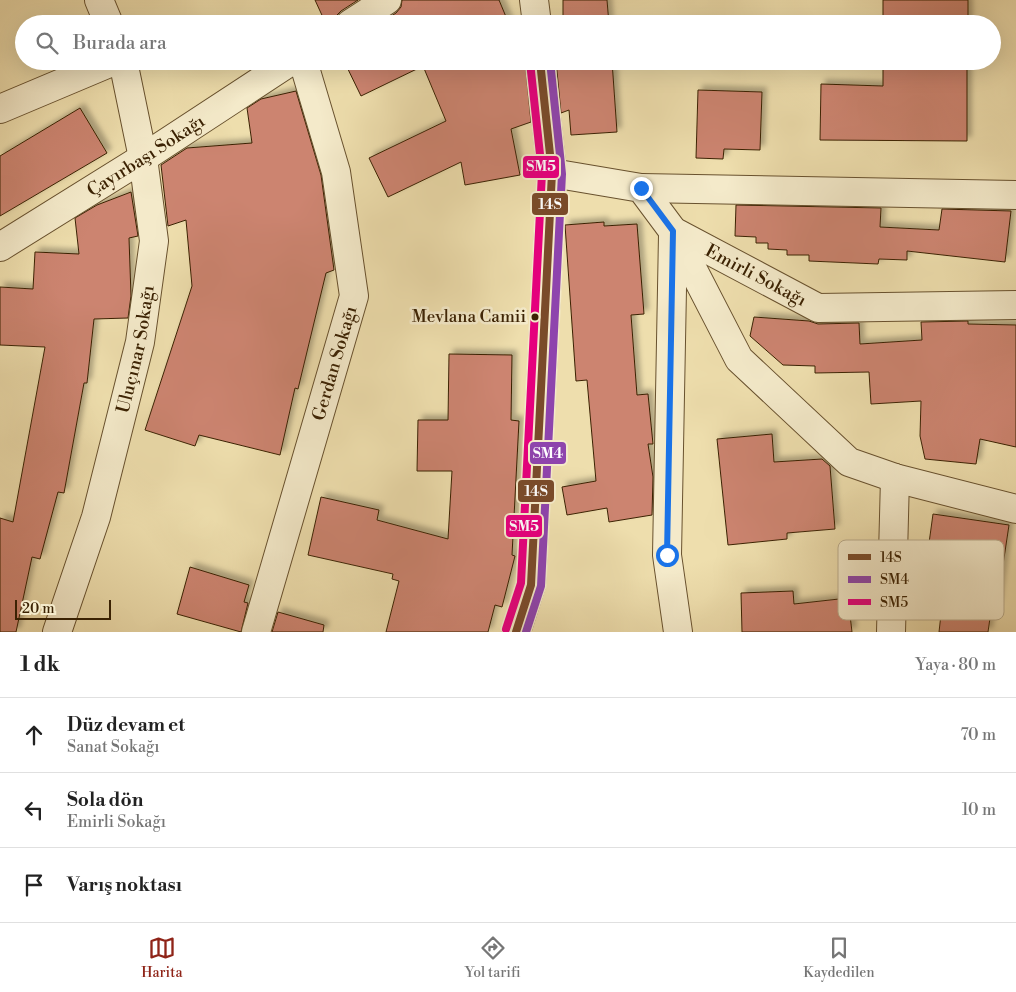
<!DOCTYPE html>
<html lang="tr">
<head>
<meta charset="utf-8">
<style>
	body { margin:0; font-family:"Libre Bodoni",serif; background:#f2f2f2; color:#222 }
	.scale { position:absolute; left:15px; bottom:12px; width:96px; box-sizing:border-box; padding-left:5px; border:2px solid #3b2203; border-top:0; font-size:14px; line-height:18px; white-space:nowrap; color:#3b2203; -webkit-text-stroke:4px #f4eaca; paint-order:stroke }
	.stop { position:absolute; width:15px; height:15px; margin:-11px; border:4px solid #1a73e8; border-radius:50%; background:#fff }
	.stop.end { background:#1a73e8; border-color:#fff; box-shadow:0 1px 5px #0008 }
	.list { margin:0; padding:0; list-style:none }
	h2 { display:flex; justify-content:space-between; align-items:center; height:65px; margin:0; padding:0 20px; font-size:21px }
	h2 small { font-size:16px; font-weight:400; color:#767676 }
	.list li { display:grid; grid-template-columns:32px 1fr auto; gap:15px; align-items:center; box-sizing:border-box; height:75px; padding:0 20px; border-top:1px solid #e0e0e0 }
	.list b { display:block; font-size:19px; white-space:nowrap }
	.list p { margin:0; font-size:16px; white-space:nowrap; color:#767676 }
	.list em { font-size:16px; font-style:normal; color:#767676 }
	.icon { flex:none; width:28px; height:28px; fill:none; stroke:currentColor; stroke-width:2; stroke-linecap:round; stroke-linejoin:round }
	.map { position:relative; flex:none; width:1016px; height:632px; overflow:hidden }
	.search { position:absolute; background:#fff; box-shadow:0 5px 20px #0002; left:15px; right:15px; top:15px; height:55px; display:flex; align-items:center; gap:12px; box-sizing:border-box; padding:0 18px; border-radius:28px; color:#767676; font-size:19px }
	.sheet { height:290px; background:#fff }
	nav { display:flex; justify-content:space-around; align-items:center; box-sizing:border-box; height:70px; border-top:1px solid #e0e0e0; background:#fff; font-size:14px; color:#767676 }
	nav a { display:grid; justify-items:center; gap:2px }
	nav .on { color:#8f2418 }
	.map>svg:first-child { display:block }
</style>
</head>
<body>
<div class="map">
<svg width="1016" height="632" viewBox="0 0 1016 632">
	<defs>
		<filter id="shadow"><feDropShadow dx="4.5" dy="-4.5" stdDeviation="2.5" flood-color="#0004"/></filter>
	</defs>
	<rect width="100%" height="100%" fill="#eedead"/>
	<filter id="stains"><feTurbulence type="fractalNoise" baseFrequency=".004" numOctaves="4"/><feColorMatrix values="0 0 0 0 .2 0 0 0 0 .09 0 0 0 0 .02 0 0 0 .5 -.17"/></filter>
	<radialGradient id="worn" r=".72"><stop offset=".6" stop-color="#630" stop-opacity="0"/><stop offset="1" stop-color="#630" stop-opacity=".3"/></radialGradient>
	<g fill="#cc846f" stroke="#3b2203" filter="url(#shadow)">
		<path d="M315,0H358L341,11L336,16L335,24H326Z"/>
		<path d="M402,0H499L509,24H379L396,13L401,7Z"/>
		<path d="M563,0H607L609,24H563Z"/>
		<rect x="883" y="0" width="85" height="24"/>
		<path d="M344,61H525L531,122L511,129L520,175L465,185L461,162L388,197L369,158L446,121L423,66L361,96Z"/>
		<path d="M556,61H612L617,132L571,135L569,110L561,113Z"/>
		<path d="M883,61H967V141L820,140L821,84L883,86Z"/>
		<path d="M698,90L762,92L760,150L724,149L723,159L696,158Z"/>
		<path d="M296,91L321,175L334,270L326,273L298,389L295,388L280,455L199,435L195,446L145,430L192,286L186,220L168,226L161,165L187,148L252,143L247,108L261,99Z"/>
		<path d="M80,108L107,153L0,216V156Z"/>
		<path d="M131,192L138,236L129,238L131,296L128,318L94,319L87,383H84L64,493L58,492L40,559L32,557L16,632H0V518L13,522L45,347L0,345V287L33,289L35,252L79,254L75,218L97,205Z"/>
		<path d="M736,205L881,208L880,227L939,230L942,209L1011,211L1005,262L907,251V260L879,259L878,264L809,261V255H787V250L768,249V243H756V237L735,236Z"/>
		<path d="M604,222V226L637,224L644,314L631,315L637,395L648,394L653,444H648L653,477L652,515L609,522L607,508L567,515L562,487L596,481L587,380L576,381L565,225Z"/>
		<path d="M754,317L809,321L818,324L859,323L860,344L922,340L921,322L968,321V324L1016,325V447L980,439L976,464L925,459L920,436L921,401L871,404L869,372L815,373V366L783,365L750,336Z"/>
		<path d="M449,354L512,355L511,420L519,421L512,555L515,556L502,607L495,605L488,632H386L399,581L392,579L393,574L308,555L321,497L379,510L377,520L448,539L452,471H417L418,420H448Z"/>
		<path d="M772,434L774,462L822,459L830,466L835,529L787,533V539L728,545L717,439Z"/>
		<path d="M933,514L1009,525L997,605L992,604L988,632H939L943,597L922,594Z"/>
		<path d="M190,567L249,585L244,602L248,603L241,632L177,614Z"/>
		<path d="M793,591L794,604L848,598L852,632H742L741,593Z"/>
		<path d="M278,612L324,625L323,632H272Z"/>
	</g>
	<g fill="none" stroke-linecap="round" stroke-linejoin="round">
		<g stroke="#68512e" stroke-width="30">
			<g id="minor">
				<path d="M99,0L109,24"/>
				<path d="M350,24L387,0"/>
				<path d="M0,109L114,61"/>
				<path id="s1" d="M552,173L641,188L673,231L818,308L1016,305"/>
				<path d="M641,188L1016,195"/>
				<path d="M673,231L739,359L849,462L895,478L1016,509"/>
				<path d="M673,235L667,555L678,632"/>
				<path id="s2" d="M0,247L143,158L291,61"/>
				<path id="s3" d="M57,632L96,517L140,342L154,241L143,158L123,61"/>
				<path id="s4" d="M256,632L354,296L336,172L303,61"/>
				<path d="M891,632L895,478"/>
			</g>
		</g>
		<g stroke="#68512e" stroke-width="30">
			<g id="tertiary">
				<path d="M534,0L537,24"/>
				<path d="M516,632L531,585L552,173L540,61"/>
			</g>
		</g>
		<use href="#minor" stroke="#f4eaca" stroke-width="28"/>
		<use href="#tertiary" stroke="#f4eaca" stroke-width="28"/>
		<g stroke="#f4eaca" stroke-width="11">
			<path id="bus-1" d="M516,632L531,585L552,173L540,61"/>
		</g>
		<g stroke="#f4eaca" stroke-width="11">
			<path id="bus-2" d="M526,632L541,586L562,174L550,61"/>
		</g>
		<g stroke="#f4eaca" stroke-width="11">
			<path id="bus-3" d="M506,629L521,583L542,173L530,62"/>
		</g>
		<use href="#bus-1" stroke="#7a4b2a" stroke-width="8"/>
		<use href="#bus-2" stroke="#8e44ad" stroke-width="8"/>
		<use href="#bus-3" stroke="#e5007d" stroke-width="8"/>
	</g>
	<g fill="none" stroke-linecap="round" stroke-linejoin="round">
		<path stroke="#1a73e8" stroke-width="6" d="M641,188L673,231L667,555"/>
	</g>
	<circle fill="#3b2203" stroke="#f4eaca" stroke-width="2" cx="535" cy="317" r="4.5"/>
	<g text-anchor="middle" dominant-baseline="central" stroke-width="5" stroke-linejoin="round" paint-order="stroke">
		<g font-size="17" fill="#3b2203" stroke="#f4eaca" text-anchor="end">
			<text x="526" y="317">Mevlana Camii</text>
		</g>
		<g font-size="18" fill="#3b2203" stroke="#f4eaca">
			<text stroke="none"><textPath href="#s2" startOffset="172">Çayırbaşı Sokağı</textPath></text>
			<text stroke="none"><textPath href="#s1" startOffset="238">Emirli Sokağı</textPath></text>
			<text stroke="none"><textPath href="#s3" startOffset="294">Uluçınar Sokağı</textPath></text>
			<text stroke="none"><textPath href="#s4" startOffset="280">Gerdan Sokağı</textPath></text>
		</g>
	</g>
	<rect x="838" y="540" width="166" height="80" rx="8" fill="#f4eaca" stroke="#bcae8e" stroke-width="1"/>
	<rect x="848" y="554" width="23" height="6" fill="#7a4b2a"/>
	<rect x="848" y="576" width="23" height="7" fill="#8e44ad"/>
	<rect x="848" y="599" width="23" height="6" fill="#e5007d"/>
	<g font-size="14" fill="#3b2203">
		<text x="880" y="562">14S</text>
		<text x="880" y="584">SM4</text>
		<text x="880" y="607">SM5</text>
	</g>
	<g stroke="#f4eaca" stroke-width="2">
		<rect x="522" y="155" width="38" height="24" rx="5" fill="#e5007d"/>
		<rect x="531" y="192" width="38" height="24" rx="5" fill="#7a4b2a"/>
		<rect x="529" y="441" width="38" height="24" rx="5" fill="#8e44ad"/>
		<rect x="517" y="479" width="38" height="24" rx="5" fill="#7a4b2a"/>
		<rect x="505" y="514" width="38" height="24" rx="5" fill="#e5007d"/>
	</g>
	<g font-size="14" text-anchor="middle" font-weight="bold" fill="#fff">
		<text x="541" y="171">SM5</text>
		<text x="550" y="209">14S</text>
		<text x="548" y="458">SM4</text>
		<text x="536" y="496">14S</text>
		<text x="524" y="531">SM5</text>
	</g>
	<rect width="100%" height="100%" filter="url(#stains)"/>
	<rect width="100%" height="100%" fill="url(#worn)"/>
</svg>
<div class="scale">20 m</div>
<div class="stop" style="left:667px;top:555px"></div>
<div class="stop end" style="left:641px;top:188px"></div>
<div class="search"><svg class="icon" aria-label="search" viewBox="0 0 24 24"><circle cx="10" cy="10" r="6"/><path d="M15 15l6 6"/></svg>Burada ara</div>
</div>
<section class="sheet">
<h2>1 dk<small>Yaya · 80 m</small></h2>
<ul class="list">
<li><svg class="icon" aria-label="ahead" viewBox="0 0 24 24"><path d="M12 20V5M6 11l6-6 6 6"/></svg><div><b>Düz devam et</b><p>Sanat Sokağı</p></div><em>70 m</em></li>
<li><svg class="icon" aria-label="left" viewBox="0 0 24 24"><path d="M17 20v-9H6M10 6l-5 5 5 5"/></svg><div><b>Sola dön</b><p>Emirli Sokağı</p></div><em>10 m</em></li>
<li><svg class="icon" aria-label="arrive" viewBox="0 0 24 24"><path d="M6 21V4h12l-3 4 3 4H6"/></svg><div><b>Varış noktası</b></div></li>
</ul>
</section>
<nav>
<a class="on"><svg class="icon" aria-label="map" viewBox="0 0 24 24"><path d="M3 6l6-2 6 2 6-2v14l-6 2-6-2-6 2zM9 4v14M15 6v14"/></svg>Harita</a>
<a><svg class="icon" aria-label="directions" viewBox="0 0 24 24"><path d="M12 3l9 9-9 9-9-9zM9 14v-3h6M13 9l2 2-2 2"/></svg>Yol tarifi</a>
<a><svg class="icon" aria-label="saved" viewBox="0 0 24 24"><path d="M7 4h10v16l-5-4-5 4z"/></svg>Kaydedilen</a>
</nav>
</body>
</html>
